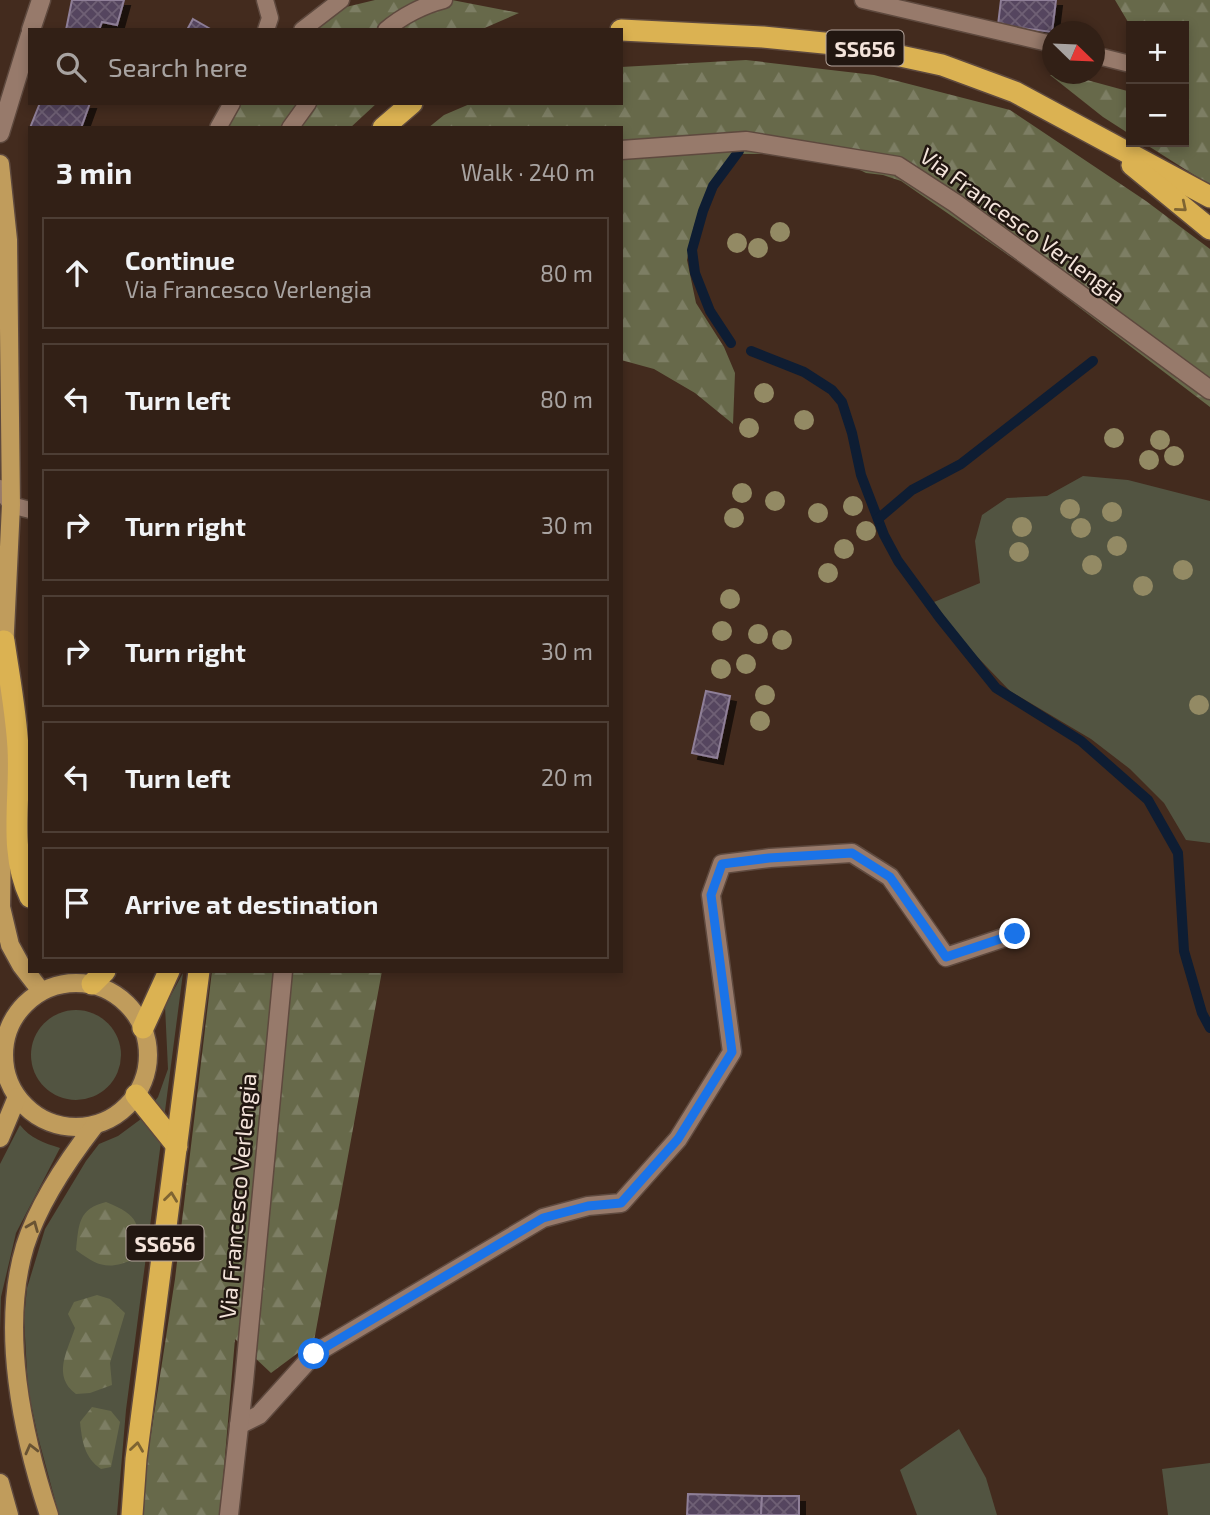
<!DOCTYPE html>
<html lang="en">
<head>
<meta charset="utf-8">
<style>
	body { margin:0; font-family:"Exo 2",sans-serif; background:#3a281f; color:#f1f3f6 }
	.controls { position:absolute; right:21px; top:21px; display:grid; overflow:hidden; border-radius:0px; box-shadow:0 4px 10px #0003 }
	.controls button { width:63px; height:63px; display:grid; place-items:center; padding:0; border:0; border-bottom:2px solid #4d3e35; background:#322016; color:#f1f3f6; font:35px sans-serif }
	.compass { position:absolute; left:1042px; top:21px; width:63px; height:63px; border-radius:50%; background:#322016; box-shadow:0 4px 10px #0003; rotate:113deg }
	.stop { position:absolute; width:21px; height:21px; margin:-16px; border:5px solid #1a73e8; border-radius:50%; background:#fff }
	.stop.end { background:#1a73e8; border-color:#fff; box-shadow:0 2px 7px #0008 }
	.list { margin:0; padding:0; list-style:none }
	h2 { display:flex; justify-content:space-between; align-items:center; height:91px; margin:0; padding:0 28px; font-size:30px }
	h2 small { font-size:23px; font-weight:400; color:#a8a3a1 }
	.list li { display:grid; grid-template-columns:46px 1fr auto; gap:21px; align-items:center; box-sizing:border-box; height:112px; margin:0 14px 14px; padding:0 14px; border:2px solid #4d3e35; border-radius:0px }
	.list b { display:block; font-size:26px; white-space:nowrap }
	.list p { margin:0; font-size:23px; white-space:nowrap; color:#a8a3a1 }
	.list em { font-size:23px; font-style:normal; color:#a8a3a1 }
	.icon { flex:none; width:38px; height:38px; fill:none; stroke:currentColor; stroke-width:2; stroke-linecap:round; stroke-linejoin:round }
	.map { position:relative; flex:none; width:1210px; height:1515px; overflow:hidden }
	.search { position:absolute; background:#322016; box-shadow:0 4px 10px #0003; left:28px; top:28px; width:595px; height:77px; display:flex; align-items:center; gap:18px; box-sizing:border-box; padding:0 24px; border-radius:0px; color:#a8a3a1; font-size:26px }
	.panel { position:absolute; background:#322016; box-shadow:0 4px 10px #0003; left:28px; top:126px; width:595px; height:847px; border-radius:0px }
	.map>svg:first-child { display:block }
</style>
</head>
<body>
<div class="map">
<svg width="1210" height="1515" viewBox="0 0 1210 1515">
	<defs>
		<pattern id="forest-firs" width="22" height="20" patternUnits="userSpaceOnUse" patternTransform="scale(1.75)"><rect width="22" height="20" fill="#67694a"/><path d="M5 1l3.5 6h-7zM16 11l3.5 6h-7z" fill="#7d7e64"/></pattern>
		<pattern id="building-cross-hatch" width="8" height="8" patternUnits="userSpaceOnUse" patternTransform="scale(1.75)"><rect width="8" height="8" fill="#55455e"/><path d="M0 0l8 8M0 8l8-8" fill="none" stroke="#6e6074"/></pattern>
		<filter id="shadow"><feDropShadow dx="6" dy="6" stdDeviation="0" flood-color="#0009"/></filter>
	</defs>
	<rect width="100%" height="100%" fill="#432b1e"/>
	<g fill="#525441">
		<path d="M1083,476L1128,480L1210,501V843L1186,840L1164,803L1130,769L1091,739L1010,691L963,642L934,602L980,583L975,541L982,515L1007,498L1047,496Z"/>
		<path d="M183,973L126,1410L117,1515H59L38,1437L28,1390L24,1318L27,1288L45,1229L86,1161L99,1144L118,1136L141,1119L158,1097L168,1069L165,1006Z"/>
		<circle cx="76" cy="1055" r="45"/>
		<path d="M20,1125C30,1138 44,1143 60,1148L16,1233L1,1297L0,1332V1164Z"/>
		<path d="M959,1429L986,1478L997,1515H917L900,1470Z"/>
		<path d="M1210,1463V1515H1168L1162,1469Z"/>
	</g>
	<g fill="url(#forest-firs)">
		<path d="M375,0H452L519,13L480,30H311L346,7Z"/>
		<path d="M1115,0H1210V185L1142,142H1184V26L1131,27Z"/>
		<path d="M746,60L874,75L1010,110L1146,201L1210,249V407L1034,273L901,181L883,175L866,173L850,165L768,154H735L705,194L694,226L687,260L696,303L724,347L735,373L733,424L695,393L654,369L621,360V128H428L444,115L472,103H621V67Z"/>
		<path d="M1050,75L1076,77L1131,92V135L1103,117Z"/>
		<path d="M241,103H377L350,128H226Z"/>
		<path d="M212,971H382L314,1341L271,1373L235,1339L220,1515H142L144,1479L175,1279Z"/>
		<path d="M106,1202C140,1216 140,1223 137,1258C109,1270 100,1268 76,1250C79,1224 78,1209 106,1202Z"/>
		<path d="M97,1295L110,1299L125,1313L110,1363L112,1385L90,1393L76,1394C52,1376 67,1352 75,1328L68,1314L74,1302Z"/>
		<path d="M92,1407L111,1411L120,1422L111,1467L101,1469C84,1458 82,1440 80,1422Z"/>
	</g>
	<g fill="none" stroke-linecap="round" stroke-linejoin="round">
		<g stroke="#0e1d33" stroke-width="10">
			<path d="M731,343L710,311L695,273L692,250L703,211L713,186L739,151"/>
			<path d="M751,351L804,372L832,390L842,402L852,433L861,475L884,535L898,561L939,617L996,688L1081,741L1148,800L1178,853L1184,951L1202,1013L1210,1028"/>
			<path d="M878,519L912,490L961,464L1093,361"/>
		</g>
	</g>
	<g fill="url(#building-cross-hatch)" stroke="#8f7f98" stroke-width="2" filter="url(#shadow)">
		<path d="M72,0H124L117,25L102,22L99,30H66Z"/>
		<path d="M1001,0H1056L1052,32L998,25Z"/>
		<path d="M193,19L212,30H187Z"/>
		<path d="M40,103H90L81,128H30Z"/>
		<path d="M706,691L730,696L717,758L692,753Z"/>
		<path d="M688,1494L762,1496L761,1515H687Z"/>
		<path d="M762,1496H799V1515H761Z"/>
	</g>
	<g fill="none" stroke-linecap="round" stroke-linejoin="round">
		<g stroke="#5e493e" stroke-width="19">
			<g id="lane">
				<path d="M265,0L270,18L266,30"/>
				<path d="M863,0L1052,44"/>
				<path d="M302,30L341,0"/>
				<path d="M386,30C402,16 424,5 444,0"/>
				<path d="M1094,55L1126,63"/>
				<path d="M218,128L232,103"/>
				<path d="M290,128L308,103"/>
				<path d="M0,488L11,505L30,510"/>
			</g>
		</g>
		<g stroke="#5e493e" stroke-width="21">
			<g id="street">
				<path d="M31,30L41,0"/>
				<path d="M0,133L30,35"/>
				<path d="M621,150L746,141L898,166L955,203L1210,390"/>
				<path d="M239,1425L259,1415L314,1354L543,1218L588,1206L621,1203L678,1139L732,1052L711,895L722,864L770,858L852,853L890,877L946,957L1015,934"/>
				<path d="M229,1515L244,1382L283,971"/>
			</g>
		</g>
		<g stroke="#5e493e" stroke-width="21">
			<g id="primary">
				<path d="M0,164L8,240L11,505L4,652"/>
				<path d="M4,687L1,907L10,945L21,965L41,991"/>
				<circle cx="76" cy="1055" r="72"/>
				<path d="M0,1138L17,1097"/>
				<path d="M0,1483L9,1515"/>
				<path d="M49,1515C22,1434 0,1329 25,1246C39,1202 67,1161 95,1125"/>
			</g>
		</g>
		<g stroke="#5e493e" stroke-width="24">
			<g id="highway">
				<path d="M621,30L763,37L854,46L942,65L1015,92L1210,197"/>
				<path d="M383,128L412,103"/>
				<path d="M1132,165L1210,229"/>
				<path d="M4,641C9,676 16,712 18,748C21,797 8,851 30,897"/>
				<path d="M92,984L105,971"/>
				<path d="M143,1028L169,971"/>
				<path d="M136,1095L177,1146"/>
				<path d="M132,1515L136,1459L199,971"/>
			</g>
		</g>
		<use href="#lane" stroke="#977a6b" stroke-width="16"/>
		<use href="#street" stroke="#977a6b" stroke-width="18"/>
		<use href="#primary" stroke="#c09c5c" stroke-width="18"/>
		<use href="#highway" stroke="#dbb252" stroke-width="21"/>
	</g>
	<g fill="#938a64">
		<circle cx="780" cy="232" r="10"/>
		<circle cx="737" cy="243" r="10"/>
		<circle cx="758" cy="248" r="10"/>
		<circle cx="764" cy="393" r="10"/>
		<circle cx="804" cy="420" r="10"/>
		<circle cx="749" cy="428" r="10"/>
		<circle cx="1114" cy="438" r="10"/>
		<circle cx="1160" cy="440" r="10"/>
		<circle cx="1174" cy="456" r="10"/>
		<circle cx="1149" cy="460" r="10"/>
		<circle cx="742" cy="493" r="10"/>
		<circle cx="775" cy="501" r="10"/>
		<circle cx="853" cy="506" r="10"/>
		<circle cx="1070" cy="509" r="10"/>
		<circle cx="1112" cy="512" r="10"/>
		<circle cx="818" cy="513" r="10"/>
		<circle cx="734" cy="518" r="10"/>
		<circle cx="1022" cy="527" r="10"/>
		<circle cx="1081" cy="528" r="10"/>
		<circle cx="866" cy="531" r="10"/>
		<circle cx="1117" cy="546" r="10"/>
		<circle cx="844" cy="549" r="10"/>
		<circle cx="1019" cy="552" r="10"/>
		<circle cx="1092" cy="565" r="10"/>
		<circle cx="1183" cy="570" r="10"/>
		<circle cx="828" cy="573" r="10"/>
		<circle cx="1143" cy="586" r="10"/>
		<circle cx="730" cy="599" r="10"/>
		<circle cx="722" cy="631" r="10"/>
		<circle cx="758" cy="634" r="10"/>
		<circle cx="782" cy="640" r="10"/>
		<circle cx="746" cy="664" r="10"/>
		<circle cx="721" cy="669" r="10"/>
		<circle cx="765" cy="695" r="10"/>
		<circle cx="1199" cy="705" r="10"/>
		<circle cx="760" cy="721" r="10"/>
	</g>
	<defs><path id="oneway-chevron" d="M-2-3.5L2.5 0L-2 3.5" fill="none" stroke-width="1.6" stroke-linecap="round" stroke-linejoin="round" transform="scale(1.75)"/></defs>
	<g stroke="#7e6432">
		<use href="#oneway-chevron" transform="translate(1182 207) rotate(40)"/>
		<use href="#oneway-chevron" transform="translate(171 1197) rotate(-83)"/>
		<use href="#oneway-chevron" transform="translate(137 1447) rotate(-82)"/>
	</g>
	<g stroke="#695333">
		<use href="#oneway-chevron" transform="translate(33 1226) rotate(-68)"/>
		<use href="#oneway-chevron" transform="translate(31 1449) rotate(-104)"/>
	</g>
	<g fill="none" stroke-linecap="round" stroke-linejoin="round">
		<path stroke="#1a73e8" stroke-width="9" d="M314,1354L543,1218L588,1206L621,1203L678,1139L732,1052L711,895L722,864L769,858L852,853L890,877L946,957L1015,934"/>
	</g>
	<g text-anchor="middle" dominant-baseline="central" stroke-width="5" stroke-linejoin="round" paint-order="stroke">
		<g fill="#221711" stroke="#b5a69e" stroke-width="2">
			<rect x="826.5" y="30.5" width="77" height="35" rx="5"/>
			<rect x="126.5" y="1225.5" width="77" height="35" rx="5"/>
		</g>
		<g font-size="21" font-weight="bold" fill="#f4e4db">
			<text x="865" y="48">SS656</text>
			<text x="165" y="1243">SS656</text>
		</g>
		<g font-size="23" fill="#f4e4db" stroke="#221711">
			<text transform="translate(1023 225) rotate(36)">Via Francesco Verlengia</text>
			<text transform="translate(237 1196) rotate(-85)">Via Francesco Verlengia</text>
		</g>
	</g>
</svg>
<div class="controls">
<button>+</button>
<button>−</button>
</div>
<svg class="compass" viewBox="-18 -18 36 36"><path d="M0-13l5 13h-10z" fill="#e53935"/><path d="M0 13l5-13h-10z" fill="#a8a3a1"/></svg>
<div class="stop" style="left:314px;top:1354px"></div>
<div class="stop end" style="left:1015px;top:934px"></div>
<div class="search"><svg class="icon" aria-label="search" viewBox="0 0 24 24"><circle cx="10" cy="10" r="6"/><path d="M15 15l6 6"/></svg>Search here</div>
<section class="panel">
<h2>3 min<small>Walk · 240 m</small></h2>
<ul class="list">
<li><svg class="icon" aria-label="ahead" viewBox="0 0 24 24"><path d="M12 20V5M6 11l6-6 6 6"/></svg><div><b>Continue</b><p>Via Francesco Verlengia</p></div><em>80 m</em></li>
<li><svg class="icon" aria-label="left" viewBox="0 0 24 24"><path d="M17 20v-9H6M10 6l-5 5 5 5"/></svg><div><b>Turn left</b></div><em>80 m</em></li>
<li><svg class="icon" aria-label="right" viewBox="0 0 24 24"><path d="M7 20v-9h11M14 6l5 5-5 5"/></svg><div><b>Turn right</b></div><em>30 m</em></li>
<li><svg class="icon" aria-label="right" viewBox="0 0 24 24"><path d="M7 20v-9h11M14 6l5 5-5 5"/></svg><div><b>Turn right</b></div><em>30 m</em></li>
<li><svg class="icon" aria-label="left" viewBox="0 0 24 24"><path d="M17 20v-9H6M10 6l-5 5 5 5"/></svg><div><b>Turn left</b></div><em>20 m</em></li>
<li><svg class="icon" aria-label="arrive" viewBox="0 0 24 24"><path d="M6 21V4h12l-3 4 3 4H6"/></svg><div><b>Arrive at destination</b></div></li>
</ul>
</section>
</div>
</body>
</html>
